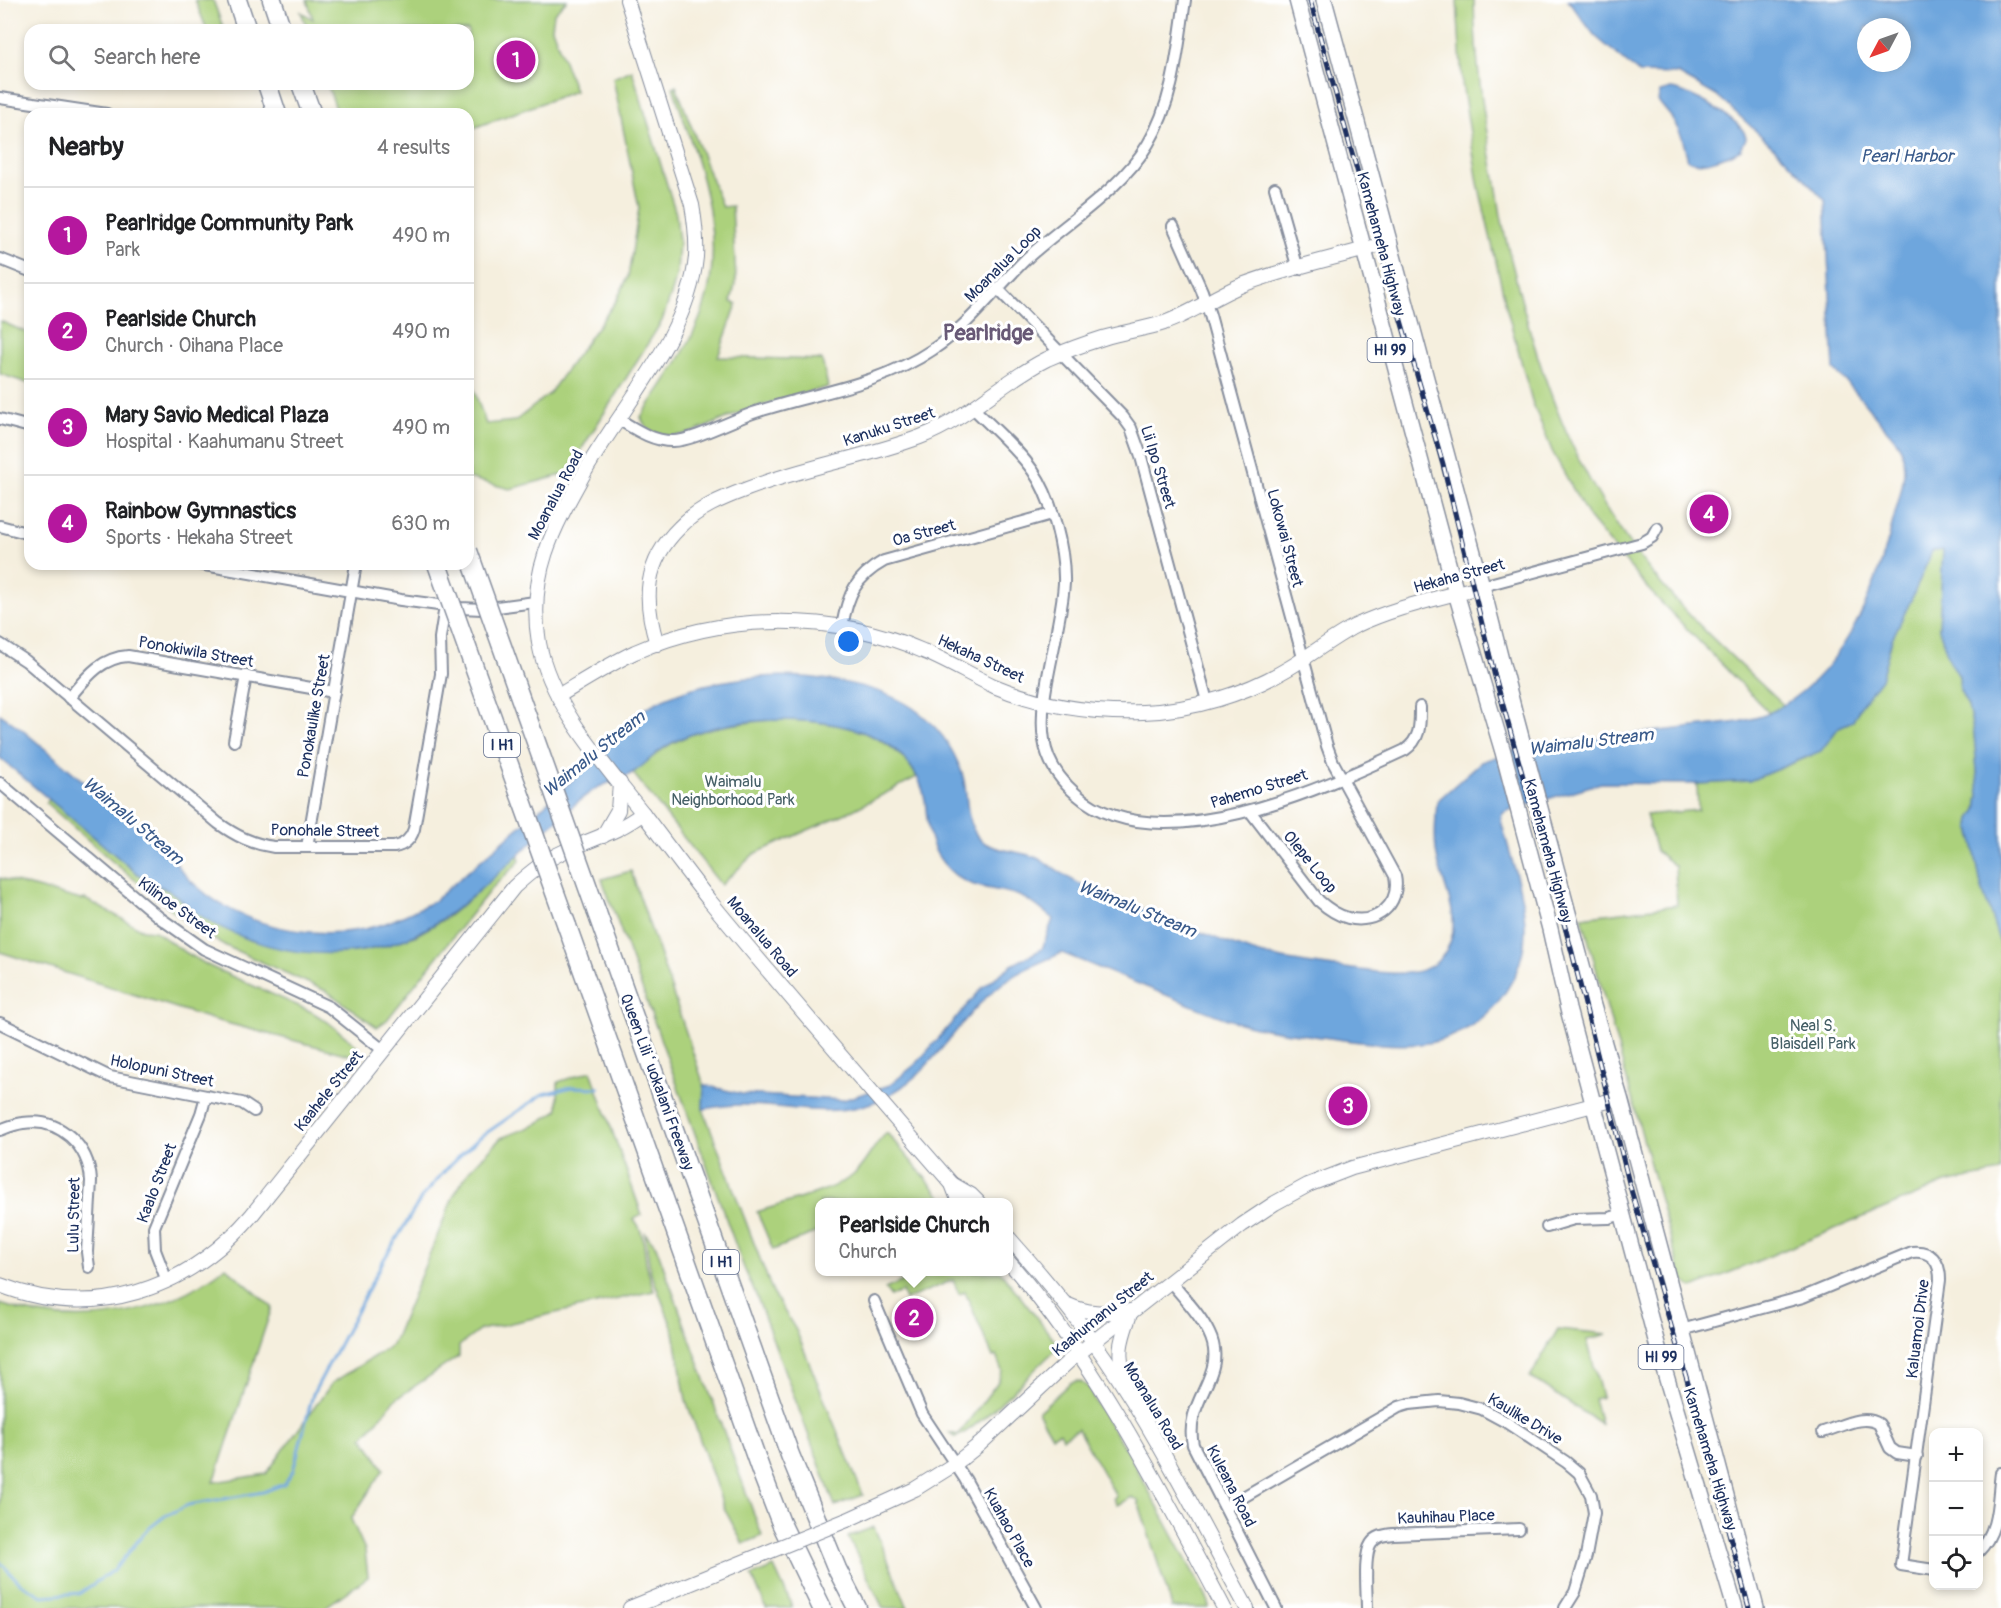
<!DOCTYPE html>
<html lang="en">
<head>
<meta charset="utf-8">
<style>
	body { margin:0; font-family:Pangolin,sans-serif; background:#f2f2f2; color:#202124 }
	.controls { position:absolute; right:18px; bottom:18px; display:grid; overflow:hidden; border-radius:12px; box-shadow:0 3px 9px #0003 }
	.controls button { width:54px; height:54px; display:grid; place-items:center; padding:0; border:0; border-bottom:2px solid #e0e0e0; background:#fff; color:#202124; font:30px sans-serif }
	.compass { position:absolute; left:1857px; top:18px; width:54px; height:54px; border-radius:50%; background:#fff; box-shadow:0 3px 9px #0003; rotate:229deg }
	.you { position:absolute; left:849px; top:642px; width:21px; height:21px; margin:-15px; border:4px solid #fff; border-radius:50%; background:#1a73e8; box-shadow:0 0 0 9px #1a73e833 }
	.badge { display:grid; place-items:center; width:39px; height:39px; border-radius:50%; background:#b5179e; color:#fff; font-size:20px; font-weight:700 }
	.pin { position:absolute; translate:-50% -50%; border:3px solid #fff; box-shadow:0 2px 6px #0006 }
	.popup { position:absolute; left:815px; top:1198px; width:198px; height:78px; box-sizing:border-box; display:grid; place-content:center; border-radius:12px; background:#fff; filter:drop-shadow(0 2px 4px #0005); font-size:20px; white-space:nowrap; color:#757577 }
	.popup b { font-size:22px; color:#202124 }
	.popup::after { content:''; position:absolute; left:50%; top:100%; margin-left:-12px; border:12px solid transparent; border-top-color:#fff }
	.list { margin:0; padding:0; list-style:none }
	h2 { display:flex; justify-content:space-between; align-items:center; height:78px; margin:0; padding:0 24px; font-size:26px }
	h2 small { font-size:20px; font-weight:400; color:#757577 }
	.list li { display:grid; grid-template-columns:39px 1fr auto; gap:18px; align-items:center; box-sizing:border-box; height:96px; padding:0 24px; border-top:2px solid #e0e0e0 }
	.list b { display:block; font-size:22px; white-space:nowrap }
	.list p { margin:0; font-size:20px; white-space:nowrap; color:#757577 }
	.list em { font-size:20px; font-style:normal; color:#757577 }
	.icon { flex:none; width:33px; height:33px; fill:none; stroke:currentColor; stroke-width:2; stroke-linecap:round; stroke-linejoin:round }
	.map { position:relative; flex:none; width:2001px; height:1608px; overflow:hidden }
	.search { position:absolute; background:#fff; box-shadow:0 3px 9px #0003; left:24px; top:24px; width:450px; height:66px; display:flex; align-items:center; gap:15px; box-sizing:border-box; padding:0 21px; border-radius:18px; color:#757577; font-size:22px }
	.panel { position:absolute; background:#fff; box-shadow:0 3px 9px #0003; left:24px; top:108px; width:450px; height:462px; border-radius:18px }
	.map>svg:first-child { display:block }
</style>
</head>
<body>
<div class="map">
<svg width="2001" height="1608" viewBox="0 0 2001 1608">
	<rect width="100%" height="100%" fill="#fff"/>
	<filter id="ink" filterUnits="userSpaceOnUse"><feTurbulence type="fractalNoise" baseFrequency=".0167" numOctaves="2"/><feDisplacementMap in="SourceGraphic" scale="12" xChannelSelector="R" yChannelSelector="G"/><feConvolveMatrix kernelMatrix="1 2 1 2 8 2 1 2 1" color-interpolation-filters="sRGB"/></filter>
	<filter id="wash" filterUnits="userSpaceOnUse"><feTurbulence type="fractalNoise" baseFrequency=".008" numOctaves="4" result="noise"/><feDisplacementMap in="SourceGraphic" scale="24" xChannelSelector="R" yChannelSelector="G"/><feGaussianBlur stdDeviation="1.35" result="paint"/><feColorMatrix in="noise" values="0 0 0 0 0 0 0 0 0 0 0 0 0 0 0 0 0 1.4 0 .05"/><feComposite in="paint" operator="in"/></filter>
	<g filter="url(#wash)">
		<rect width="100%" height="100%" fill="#f5efde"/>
		<g fill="#acd17b" stroke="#64806c" stroke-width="1.5">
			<path d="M195,0H213L224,30H207Z"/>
			<path d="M307,0H567L554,13L552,28L575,91L468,130V114H338L327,84H468V30H308L301,12L313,19Z"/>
			<path d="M1457,0H1474C1475,64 1485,126 1497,189C1499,201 1500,213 1503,225C1507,247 1514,269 1519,291C1547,399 1581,484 1651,572C1703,635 1767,687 1825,745L1839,727L1853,721L1861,705L1881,679L1892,639L1912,598L1932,551L1943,550L1939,629L1950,661L1959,676L1960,690L1968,706L1974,733L1979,795L1977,810L1971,819L1970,826L1981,885L2001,946V1172L1945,1183L1693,1288L1682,1280L1582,917L1677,905L1675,866L1656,851L1646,815L1698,810L1697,784L1749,781L1811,756L1650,591L1589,518L1552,451L1532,401L1507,310L1478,183L1462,83Z"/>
			<path d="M632,70L676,214L679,242L677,272L673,289L662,321L566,474L510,489L468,478V373L486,424L515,421L549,394L616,301L628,277L639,208L613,78Z"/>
			<path d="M676,86L722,207L732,206L736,280L731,302L737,304L718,357L822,360L828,387C799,395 769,402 740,413C719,420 697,434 674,436C661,437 645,432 641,417C660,388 682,359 696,327C734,244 698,166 673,87Z"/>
			<path d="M0,321L30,334V384L0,374Z"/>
			<path d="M772,720C824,720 889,726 917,777L853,810L754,854L721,885L633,773C645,763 657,752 671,744C701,727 738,723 772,720Z"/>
			<path d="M50,798L146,881L171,892L191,909L221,927L252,941L382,947L415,936L445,919L471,898L518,853L520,861L491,889L387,1020L377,1027L326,991L228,947L198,931L113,862L46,803Z"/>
			<path d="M631,871L704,1085L703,1109L773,1293L796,1330L863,1495L835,1506L758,1300L744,1268L602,879Z"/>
			<path d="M0,878L81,900L85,899L143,930L155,931L180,949L209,966L312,1012L328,1022L357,1046L359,1055L357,1057L211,1019L0,952Z"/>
			<path d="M591,1071L642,1215L634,1219C645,1232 644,1251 647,1267C649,1275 652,1283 654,1291L480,1330L459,1346V1356L396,1399L363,1437L384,1469L351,1519L365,1550L368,1577L324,1608H0V1304C77,1331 162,1317 226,1267L272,1307L214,1482L266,1474L332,1383L392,1345L454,1195L469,1171L501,1138L535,1125L558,1110V1082Z"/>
			<path d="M887,1133L946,1202H899L897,1198L887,1202H820L819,1231L773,1250L757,1212C784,1203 829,1192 852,1176C867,1164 872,1145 887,1133Z"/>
			<path d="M645,1233L656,1246L762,1536L743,1544L724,1508L686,1400L674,1332L650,1270Z"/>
			<path d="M922,1272H1001L1055,1341L1056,1348L1052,1353C1036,1368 970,1437 954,1437L950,1433L958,1435L997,1383L1002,1371L996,1356L993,1357L965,1292L959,1294L953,1280L905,1300L902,1292L890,1296L885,1289Z"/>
			<path d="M1558,1329L1607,1334L1587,1340L1602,1397L1594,1399L1601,1424L1530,1377Z"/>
			<path d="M1077,1381L1081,1382L1089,1388L1094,1400L1130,1456L1209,1602V1608H1171L1172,1607L1138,1501L1132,1497L1117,1505L1113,1498L1116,1496L1078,1429L1063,1438L1060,1432L1052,1436L1038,1412L1070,1383Z"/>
			<path d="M874,1527L908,1608H883L848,1537Z"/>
			<path d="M774,1567L793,1608H766L752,1576Z"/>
		</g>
		<g fill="#6ea6dd" stroke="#446a9e" stroke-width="1.5" fill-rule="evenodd">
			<path d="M1568,0H2001V946L1981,885L1970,826L1971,819L1977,810L1979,795L1974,733L1968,706L1960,690L1959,676L1950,662L1939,629L1943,550L1932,551L1912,598L1892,639L1881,679L1861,705L1853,721L1839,727L1821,751L1749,781L1697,784L1601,783L1507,811L1502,814L1501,820C1509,852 1526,900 1525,931C1524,988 1477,1039 1420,1044C1388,1047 1353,1041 1321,1037C1294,1033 1266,1031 1240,1023C1218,1017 1197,1007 1176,999C1138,984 1100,968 1062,953C1039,963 1017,971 998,987C949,1027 928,1088 862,1106C823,1117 779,1104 739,1105C727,1105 715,1107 703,1109L704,1085L742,1094L843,1100L890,1085L917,1063L983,987L1012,965L1042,949L1053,919C1042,910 1031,900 1017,895C987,885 967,892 943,863C927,843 928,823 925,800C921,775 903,752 881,740C851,724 813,720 779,720C743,720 692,728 662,749C652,756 643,767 632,773C621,780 608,782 597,788C581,797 567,812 554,823C477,888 428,960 315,953C272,951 228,935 192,910C185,904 179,896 171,892C164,887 154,884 146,881L0,758V714L20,728C67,768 115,808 163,848C173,857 179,869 189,879C194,885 201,889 206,894C254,930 323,942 380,925C399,919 416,910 434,901C482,859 532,817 579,774C601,754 616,727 642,711C675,688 721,680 760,677C807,674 874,682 913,708C936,724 953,747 962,773C970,796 962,828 985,843C999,852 1021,851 1037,858C1054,866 1067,879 1084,886C1114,898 1144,909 1174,921C1204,933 1233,947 1264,955C1296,963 1328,966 1360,970C1390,973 1429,982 1447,949C1465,917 1439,882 1436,850C1434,834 1436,817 1437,801L1481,762L1528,746L1739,722C1749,719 1760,718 1769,713C1842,677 1875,595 1893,521C1899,498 1909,473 1901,449C1898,441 1888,432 1882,424C1866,405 1853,387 1834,370L1825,200L1782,155L1720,98L1678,74L1639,73L1595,36ZM1866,27H1902V63H1866Z"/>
			<path d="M1671,89C1687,90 1745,121 1746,138L1741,149C1728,156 1700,168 1688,160L1682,137L1672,118L1658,101L1660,92Z"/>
		</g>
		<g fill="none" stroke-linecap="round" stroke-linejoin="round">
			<path stroke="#6ea6dd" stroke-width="3" d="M0,1562L20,1583L42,1596L80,1593L114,1570L147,1530L165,1516L188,1505L263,1492L284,1484L293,1471L313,1394L383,1261L422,1197L451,1164L479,1138L543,1094L572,1087L599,1088"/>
		</g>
	</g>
	<g filter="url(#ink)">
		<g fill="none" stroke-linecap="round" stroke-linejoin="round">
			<g stroke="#888f9e" stroke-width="14">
				<g id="street">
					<path d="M0,98L107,114"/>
					<path d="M1275,188L1298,269"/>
					<path d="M1173,226L1202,291L1210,315L1327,746L1333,762L1395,876C1401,905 1376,925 1348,918C1336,915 1327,908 1319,901L1250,811"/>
					<path d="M0,259L30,271"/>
					<path d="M998,289L1123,417L1131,428L1140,453L1207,701"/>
					<path d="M974,409C993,428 1017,448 1033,471C1052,498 1065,551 1064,583C1063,603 1058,622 1055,641C1049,672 1039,710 1044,740C1047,761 1060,780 1076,794C1155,865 1324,788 1405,750C1421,739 1420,724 1420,707"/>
					<path d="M0,419L30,427"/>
					<path d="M618,419C635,429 652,441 672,441C690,442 733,420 753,413C812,393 879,386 932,350C969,326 995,289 1026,259C1065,223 1121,190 1148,144C1174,101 1178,48 1185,0"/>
					<path d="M0,526L30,534"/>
					<path d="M199,564L401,600L461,608L482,609L535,602"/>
					<path d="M1482,586L1642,543L1652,537L1657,528"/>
					<path d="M842,626C848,595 855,577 884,561L1052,514"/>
					<path d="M0,644L26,661L218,823C236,836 252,844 274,847H394C405,845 411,839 414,829L441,674L440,638L445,606"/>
					<path d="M69,698C86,678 100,658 128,656L334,692"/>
					<path d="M234,741L246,676"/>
					<path d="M0,783L160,918L204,949L329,1007L383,1050"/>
					<path d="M307,847L356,564"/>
					<path d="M0,1023L110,1077L242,1103L254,1111"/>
					<path d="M0,1130C8,1127 15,1124 23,1123C60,1117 89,1146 91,1181L87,1252L89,1267"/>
					<path d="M1547,1227L1574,1219L1609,1218L1623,1214"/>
					<path d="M167,1281L155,1250L154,1227L201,1114L206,1096"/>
					<path d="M1170,1281C1183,1297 1200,1314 1209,1333C1230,1375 1183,1399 1193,1445L1276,1608"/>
					<path d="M874,1301L922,1414L965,1479L1036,1608"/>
					<path d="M1681,1330L1803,1297L1912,1252C1931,1250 1940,1261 1940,1280L1901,1565L1934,1570"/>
					<path d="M1823,1432C1840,1427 1863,1413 1879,1424L1890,1448L1897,1453L1917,1456"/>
					<path d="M1226,1507L1399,1407L1409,1404L1439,1401L1459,1403L1482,1409L1506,1422L1566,1462L1579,1473L1591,1495L1594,1513L1586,1556L1575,1592L1565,1608"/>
					<path d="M1978,1552C2000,1530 1997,1501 2001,1473"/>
					<path d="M1367,1608C1367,1593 1363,1556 1371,1544C1376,1536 1384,1535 1393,1534L1519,1529"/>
				</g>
			</g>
			<g stroke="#888f9e" stroke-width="16">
				<g id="secondary">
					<path d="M627,0L692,205C695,222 697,239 696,257C689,333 625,403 587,468C554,527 527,573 539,643C550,706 607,767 645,816C666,844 687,872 709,900C788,996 870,1090 952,1184L959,1202"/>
					<path d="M657,644C643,599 644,562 680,527C698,508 723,498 747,489C803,467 864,458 920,437C968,419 1002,381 1047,359C1065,351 1084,344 1103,338C1123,332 1144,329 1164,323C1192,313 1215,296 1242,285C1289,267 1341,257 1390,242"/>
					<path d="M558,696C583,681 608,665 635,652C726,612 833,612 923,651C948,661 970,675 994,686C1042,706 1092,714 1143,712C1193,710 1246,694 1289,668C1311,655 1332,638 1355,626C1395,607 1440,598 1482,586"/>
					<path d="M603,836L618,810L620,783"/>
					<path d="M952,1184L971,1195L978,1202"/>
					<path d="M1008,1237C1043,1276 1076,1316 1105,1358C1159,1437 1201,1524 1247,1608"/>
					<path d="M1008,1261C1098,1364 1160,1488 1224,1608"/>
					<path d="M0,1285C94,1322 187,1290 251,1216L514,887C529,873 545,860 563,852C591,839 619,832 643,813"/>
					<path d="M1066,1304C1090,1315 1105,1313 1131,1311"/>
					<path d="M1125,1381C1116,1349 1121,1341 1131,1311"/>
					<path d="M847,1520L915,1489L955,1464L980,1444L1069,1361L1242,1225L1275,1203L1308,1185L1352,1168L1620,1098"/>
					<path d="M630,1608L768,1552"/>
				</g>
			</g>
			<g stroke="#888f9e" stroke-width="18">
				<g id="primary">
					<path d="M1297,0L1456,593L1503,752L1550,929L1568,1009L1661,1359L1735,1608"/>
					<path d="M1324,0L1482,586L1514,711L1591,999L1620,1098L1756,1608"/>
				</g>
			</g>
			<g stroke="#888f9e" stroke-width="21">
				<g id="highway">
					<path d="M237,0L247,30"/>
					<path d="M272,0L282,30"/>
					<path d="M267,84L277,114"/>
					<path d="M301,84L312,114"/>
					<path d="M597,913L790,1455L837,1569L857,1608"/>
					<path d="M567,926L761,1471L781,1523L822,1608"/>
				</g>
			</g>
			<use href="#street" stroke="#fff" stroke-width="10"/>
			<use href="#secondary" stroke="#fff" stroke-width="14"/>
			<use href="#primary" stroke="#fff" stroke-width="15"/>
			<use href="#highway" stroke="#fff" stroke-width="18"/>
			<g stroke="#1b2f5e" stroke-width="5">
				<path id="rail" d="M1310,0L1350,146L1443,464L1494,673L1572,952L1629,1183L1700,1424L1749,1608"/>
			</g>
			<use href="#rail" stroke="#fff" stroke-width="3" stroke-dasharray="9" stroke-linecap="butt"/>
			<g stroke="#888f9e" stroke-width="16" stroke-linecap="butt">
				<path id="secondary-bridge" d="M768,1552L847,1520"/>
			</g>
			<g stroke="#888f9e" stroke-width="21" stroke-linecap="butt">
				<g id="highway-bridge">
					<path d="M468,551L597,913"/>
					<path d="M437,564L567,926"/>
				</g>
			</g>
			<use href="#secondary-bridge" stroke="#fff" stroke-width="14"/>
			<use href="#highway-bridge" stroke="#fff" stroke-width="18"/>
		</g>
	</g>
	<g text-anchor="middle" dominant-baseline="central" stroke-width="6" stroke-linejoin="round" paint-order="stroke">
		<g fill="#fff" stroke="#5f6d8e" stroke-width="1.5">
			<rect x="1367.5" y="338" width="45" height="24" rx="4.5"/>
			<rect x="484" y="733" width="36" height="24" rx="4.5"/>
			<rect x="703" y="1250" width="36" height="24" rx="4.5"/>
			<rect x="1638.5" y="1345" width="45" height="24" rx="4.5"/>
		</g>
		<g font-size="15" font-weight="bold" fill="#1b2f5e">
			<text x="1390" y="350">HI 99</text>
			<text x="502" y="745">I H1</text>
			<text x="721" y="1262">I H1</text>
			<text x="1661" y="1357">HI 99</text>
		</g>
		<g font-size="16" fill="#1b2f5e" stroke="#fff">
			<text transform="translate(1381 244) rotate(75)">Kamehameha Highway</text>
			<text transform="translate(1003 264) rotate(-45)">Moanalua Loop</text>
			<text transform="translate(889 427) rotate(-18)">Kanuku Street</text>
			<text transform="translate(1158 467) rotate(73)">Lii Ipo Street</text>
			<text transform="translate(556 495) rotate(-62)">Moanalua Road</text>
			<text transform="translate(924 533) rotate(-15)">Oa Street</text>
			<text transform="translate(1285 538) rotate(75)">Lokowai Street</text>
			<text transform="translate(1459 576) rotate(-15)">Hekaha Street</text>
			<text transform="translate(196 652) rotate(10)">Ponokiwila Street</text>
			<text transform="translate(981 659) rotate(25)">Hekaha Street</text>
			<text transform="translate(314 716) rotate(-80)">Ponokaulike Street</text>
			<text transform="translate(1259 789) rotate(-17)">Pahemo Street</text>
			<text transform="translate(325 831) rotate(1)">Ponohale Street</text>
			<text transform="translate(1548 851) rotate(75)">Kamehameha Highway</text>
			<text transform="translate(1310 862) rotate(51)">Olepe Loop</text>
			<text transform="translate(177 908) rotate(36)">Kilinoe Street</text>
			<text transform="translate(762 937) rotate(50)">Moanalua Road</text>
			<text transform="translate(162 1071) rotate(12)">Holopuni Street</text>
			<text transform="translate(657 1082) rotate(70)">Queen Liliʻuokalani Freeway</text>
			<text transform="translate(329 1091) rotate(-51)">Kaahele Street</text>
			<text transform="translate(157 1183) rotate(-69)">Kaalo Street</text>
			<text transform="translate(74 1215) rotate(-89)">Lulu Street</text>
			<text transform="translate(1103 1314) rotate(-39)">Kaahumanu Street</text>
			<text transform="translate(1918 1329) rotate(-83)">Kaluamoi Drive</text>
			<text transform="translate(1153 1406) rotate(59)">Moanalua Road</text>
			<text transform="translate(1525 1419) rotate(31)">Kaulike Drive</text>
			<text transform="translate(1710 1459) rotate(73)">Kamehameha Highway</text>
			<text transform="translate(1231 1486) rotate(63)">Kuleana Road</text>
			<text transform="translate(1446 1517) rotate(-2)">Kauhihau Place</text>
			<text transform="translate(1009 1528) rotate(61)">Kuahao Place</text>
		</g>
		<g font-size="16" fill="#466067" stroke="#fff">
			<text x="733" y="782">Waimalu<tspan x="733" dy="18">Neighborhood Park</tspan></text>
			<text x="1813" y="1026">Neal S.<tspan x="1813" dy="18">Blaisdell Park</tspan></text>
		</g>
		<g font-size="18" font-style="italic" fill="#38598a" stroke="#fff">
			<text x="1907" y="156">Pearl Harbor</text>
			<text transform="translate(1591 742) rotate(-7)">Waimalu Stream</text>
			<text transform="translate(594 754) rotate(-39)">Waimalu Stream</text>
			<text transform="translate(133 821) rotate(40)">Waimalu Stream</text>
			<text transform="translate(1137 909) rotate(22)">Waimalu Stream</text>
		</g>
		<g font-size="22" font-weight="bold" fill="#685976" stroke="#fff">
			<text x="988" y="333">Pearlridge</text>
		</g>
	</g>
</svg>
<div class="controls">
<button>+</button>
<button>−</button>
<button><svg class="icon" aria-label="locate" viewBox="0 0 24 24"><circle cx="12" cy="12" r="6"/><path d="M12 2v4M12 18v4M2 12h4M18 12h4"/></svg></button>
</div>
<svg class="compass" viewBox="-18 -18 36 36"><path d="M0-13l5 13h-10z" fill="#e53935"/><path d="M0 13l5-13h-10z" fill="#757577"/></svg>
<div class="you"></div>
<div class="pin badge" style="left:516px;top:60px">1</div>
<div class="pin badge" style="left:914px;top:1318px">2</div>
<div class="popup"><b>Pearlside Church</b>Church</div>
<div class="pin badge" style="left:1348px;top:1106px">3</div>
<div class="pin badge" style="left:1709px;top:514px">4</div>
<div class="search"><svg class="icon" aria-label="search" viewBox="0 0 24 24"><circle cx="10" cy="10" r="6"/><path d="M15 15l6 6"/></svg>Search here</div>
<section class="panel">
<h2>Nearby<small>4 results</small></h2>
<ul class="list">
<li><span class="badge">1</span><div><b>Pearlridge Community Park</b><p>Park</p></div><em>490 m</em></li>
<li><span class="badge">2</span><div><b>Pearlside Church</b><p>Church · Oihana Place</p></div><em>490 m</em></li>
<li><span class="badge">3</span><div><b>Mary Savio Medical Plaza</b><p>Hospital · Kaahumanu Street</p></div><em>490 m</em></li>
<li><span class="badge">4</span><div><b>Rainbow Gymnastics</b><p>Sports · Hekaha Street</p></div><em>630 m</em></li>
</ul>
</section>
</div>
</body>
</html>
